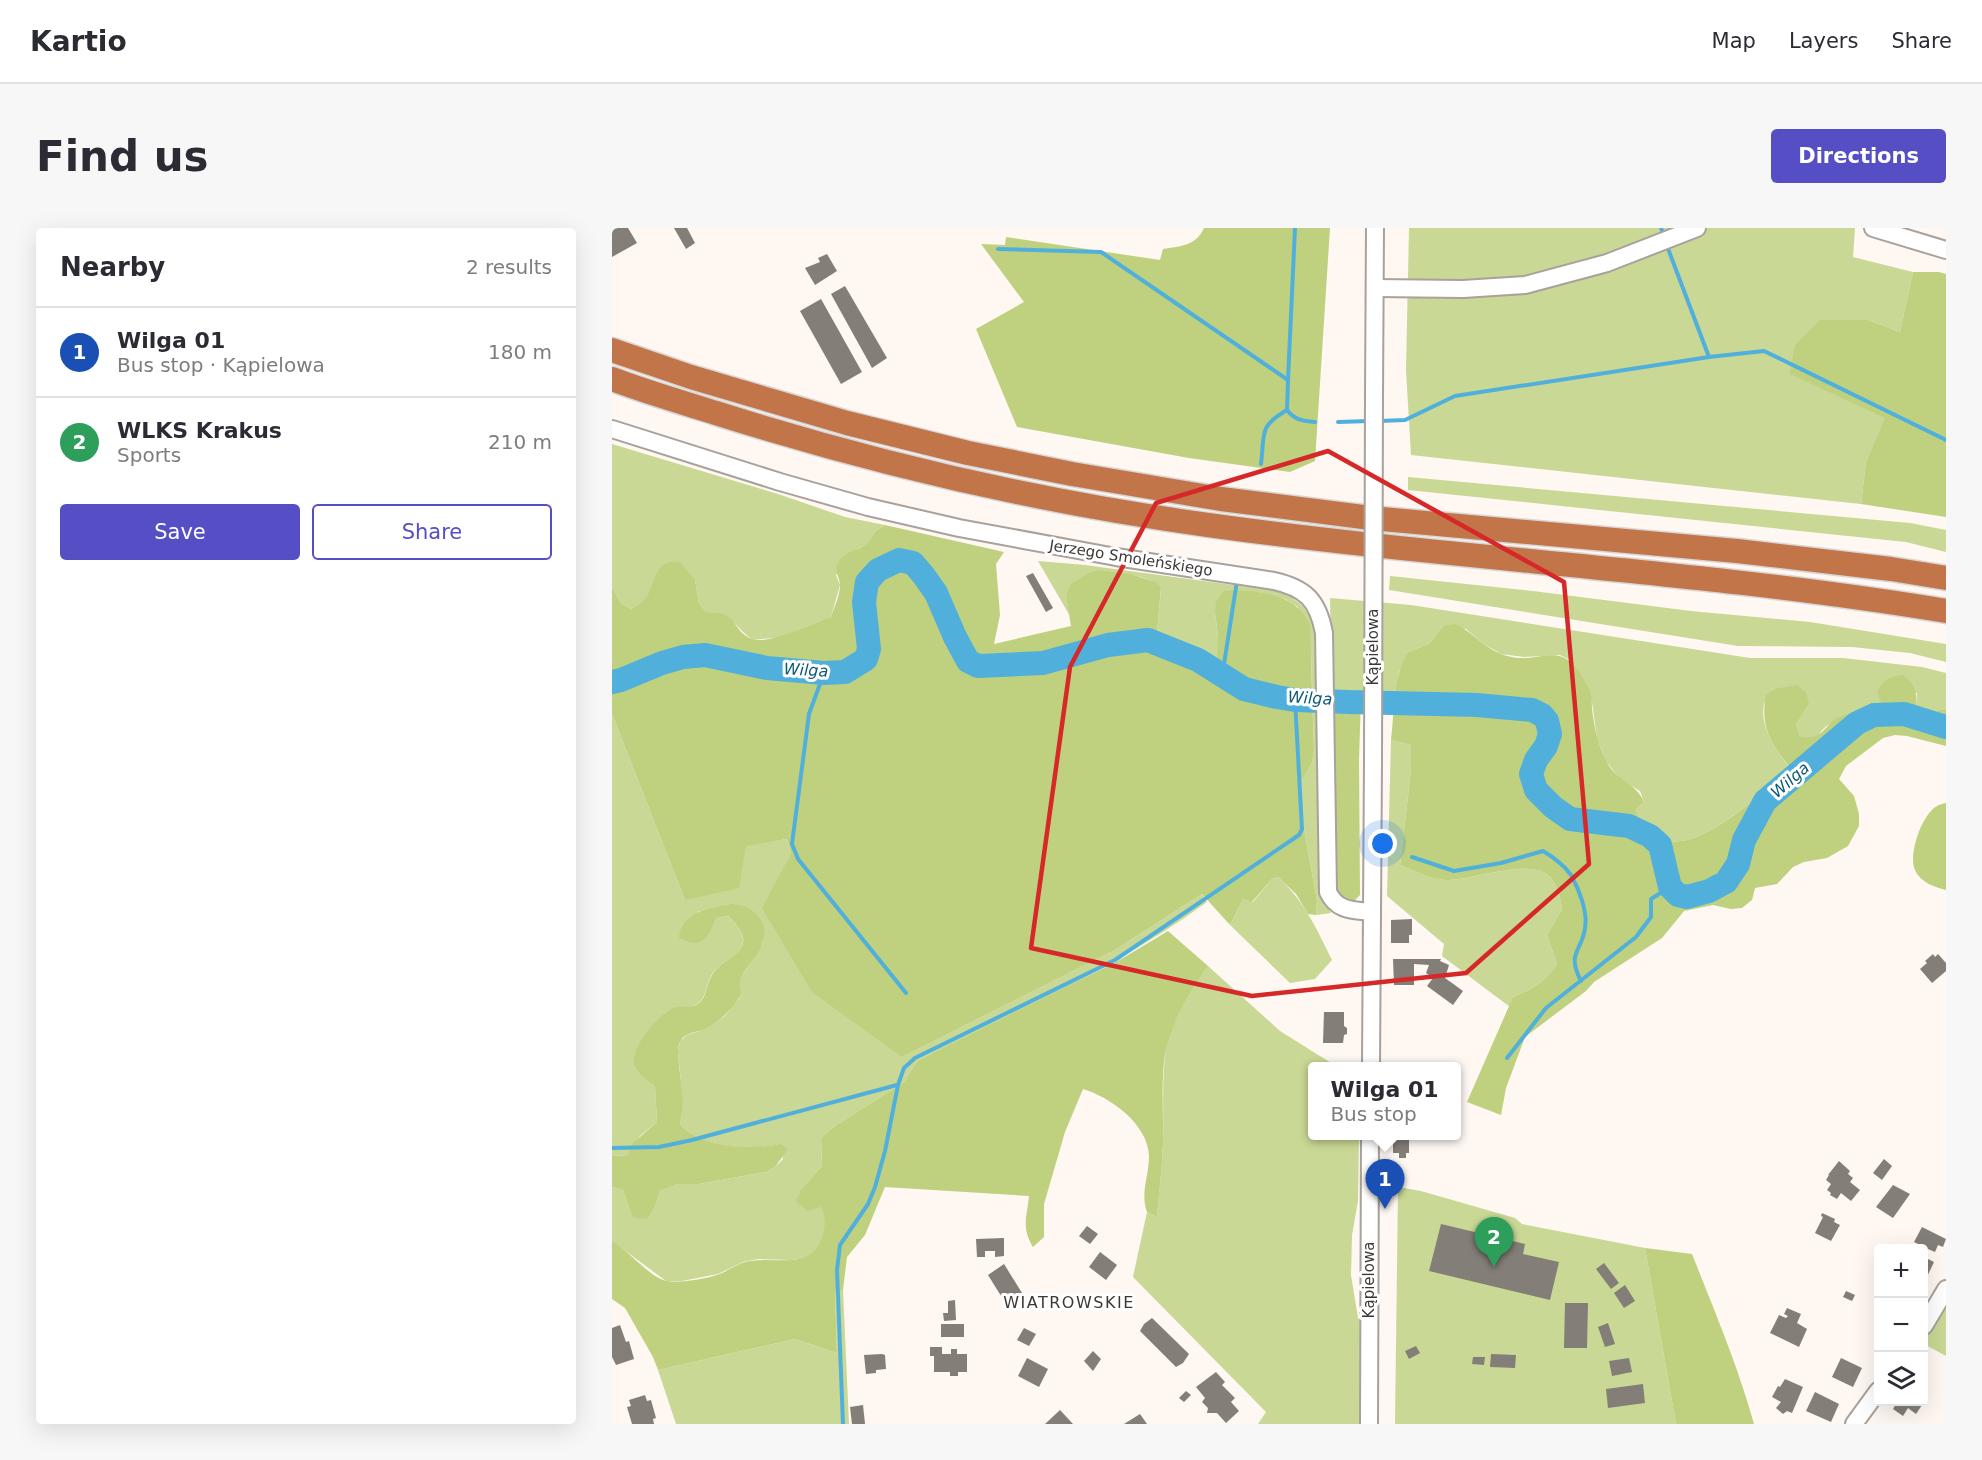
<!DOCTYPE html>
<html lang="en">
<head>
<meta charset="utf-8">
<style>
	body { margin:0; font-family:"DejaVu Sans",sans-serif; background:#f7f7f7; color:#2b2b33 }
	.controls { position:absolute; right:18px; bottom:18px; display:grid; overflow:hidden; border-radius:6px; box-shadow:0 6px 24px #0002 }
	.controls button { width:54px; height:54px; display:grid; place-items:center; padding:0; border:0; border-bottom:2px solid #e1e1e2; background:#fff; color:#2b2b33; font:30px sans-serif }
	.you { position:absolute; left:771px; top:616px; width:21px; height:21px; margin:-15px; border:4px solid #fff; border-radius:50%; background:#1a73e8; box-shadow:0 0 0 9px #1a73e833 }
	.badge { display:grid; place-items:center; width:39px; height:39px; border-radius:50%; background:#554ec5; color:#fff; font-size:20px; font-weight:700 }
	.pin { position:absolute; translate:-50% -50px; filter:drop-shadow(0 2px 3px #0008) }
	.pin::after { content:''; position:absolute; top:32px; width:21px; height:18px; background:inherit; clip-path:polygon(0 0,100% 0,50% 100%) }
	.popup { position:absolute; left:696px; top:834px; width:153px; height:78px; box-sizing:border-box; display:grid; place-content:center; border-radius:6px; background:#fff; filter:drop-shadow(0 2px 4px #0005); font-size:20px; white-space:nowrap; color:#7c7c81 }
	.popup b { font-size:22px; color:#2b2b33 }
	.popup::after { content:''; position:absolute; left:50%; top:100%; margin-left:-12px; border:12px solid transparent; border-top-color:#fff }
	.list { margin:0; padding:0; list-style:none }
	h2 { display:flex; justify-content:space-between; align-items:center; height:78px; margin:0; padding:0 24px; font-size:26px }
	h2 small { font-size:20px; font-weight:400; color:#7c7c81 }
	.list li { display:grid; grid-template-columns:39px 1fr auto; gap:18px; align-items:center; box-sizing:border-box; height:90px; padding:0 24px; border-top:2px solid #e1e1e2 }
	.list b { display:block; font-size:22px; white-space:nowrap }
	.list p { margin:0; font-size:20px; white-space:nowrap; color:#7c7c81 }
	.list em { font-size:20px; font-style:normal; color:#7c7c81 }
	.actions { display:flex; gap:12px; padding:18px 24px }
	.actions a { flex:1; padding:14px 0; border:2px solid #554ec5; border-radius:6px; text-align:center; font-size:21px; color:#554ec5 }
	.actions .main { background:#554ec5; color:#fff }
	.icon { flex:none; width:33px; height:33px; fill:none; stroke:currentColor; stroke-width:2; stroke-linecap:round; stroke-linejoin:round }
	.map { position:relative; flex:none; width:1334px; height:1196px; overflow:hidden; border-radius:6px }
	header { display:flex; align-items:center; gap:36px; box-sizing:border-box; height:84px; padding:0 30px; background:#fff; border-bottom:2px solid #e1e1e2 }
	header strong { font-size:28px }
	nav { display:flex; gap:33px; margin-inline-start:auto; font-size:21px }
	.intro { display:flex; align-items:center; justify-content:space-between; box-sizing:border-box; height:144px; padding:0 36px }
	h1 { margin:0; font-size:42px }
	.button { padding:15px 27px; border-radius:6px; background:#554ec5; color:#fff; font-size:21px; font-weight:700 }
	main { display:flex; gap:36px; padding:0 36px }
	aside { flex:1; background:#fff; border-radius:6px; box-shadow:0 6px 24px #0002 }
	.map>svg:first-child { display:block }
</style>
</head>
<body>
<header>
<strong>Kartio</strong>
<nav><a>Map</a><a>Layers</a><a>Share</a></nav>
</header>
<div class="intro"><h1>Find us</h1><a class="button">Directions</a></div>
<main>
<aside>
<h2>Nearby<small>2 results</small></h2>
<ul class="list">
<li><span class="badge" style="background:#1a4fb4">1</span><div><b>Wilga 01</b><p>Bus stop · Kąpielowa</p></div><em>180 m</em></li>
<li><span class="badge" style="background:#2e9e5b">2</span><div><b>WLKS Krakus</b><p>Sports</p></div><em>210 m</em></li>
</ul>
<div class="actions"><a class="main">Save</a><a>Share</a></div>
</aside>
<div class="map">
<svg width="1334" height="1196" viewBox="0 0 1334 1196">
	<rect width="100%" height="100%" fill="#fef7f2"/>
	<g fill="#c9d895">
		<path d="M797,0H1243L1241,29L1301,44L1288,104L1256,92L1274,190L1254,234L1249,276L799,227L794,142Z"/>
		<path d="M0,216L166,266L233,289L273,297L263,303C256,324 249,315 239,326C233,332 229,340 224,347L228,357L219,389L169,409L141,412C122,399 121,384 94,384L87,375L83,352L40,360L29,378L19,381L9,375L0,359Z"/>
		<path d="M796,249L1298,295L1334,302V324L1294,314L796,262Z"/>
		<path d="M426,333L473,337L665,363C685,370 698,381 702,402L706,514L707,663L719,685L704,687L705,673L690,590L689,554L700,535L702,522L699,425L686,379L673,371L647,364L603,385L606,408V439L545,406L549,360C533,345 509,346 488,342L454,368L458,388Z"/>
		<path d="M778,348L921,363L1079,383L1198,394L1334,416V434L1298,425L1240,419L1126,418L777,362Z"/>
		<path d="M718,370L799,377L1138,430H1231L1310,439L1334,445V481L1314,484L1304,477L1305,465L1269,474L1267,485C1259,487 1252,485 1243,486C1236,487 1222,493 1216,497C1203,506 1210,514 1188,508L1184,497L1197,476L1162,461C1135,484 1165,525 1182,545C1170,554 1156,561 1144,570C1119,589 1074,629 1042,607C1032,600 1027,594 1024,582L1032,574L1028,563L1008,551L994,533L985,510L980,474L958,432L948,427L912,429L889,426L872,416L854,401L831,398L817,416L796,424L787,444L782,471L720,468Z"/>
		<path d="M0,486L73,672L133,617L175,611L179,626L290,829L503,722L590,666L595,674C506,739 404,784 305,833L292,854L220,900L209,910L210,938L190,960L209,978L215,993L207,1020L195,1030L178,1032L146,1031L131,1034L106,1046L70,1053H54L0,1013V959L11,962L20,989L43,978L48,963L66,956H87L154,944L163,939L171,931L168,916C138,923 89,921 68,896L71,875L66,824L68,813L75,807L96,800L113,788L127,771L129,761L128,751L151,715L152,705L150,696L118,676L85,684L100,699L105,690L116,688C153,725 112,725 99,748C94,757 95,769 85,776C76,781 64,777 54,784C45,791 29,822 22,834L27,844L43,859L45,894L28,908L16,927L0,928Z"/>
		<path d="M779,512L799,517V542L788,637C802,642 822,653 837,652C861,651 907,635 928,643C944,648 948,667 950,681L935,707L945,736C934,754 920,761 901,769L898,779L830,728L832,716L775,668Z"/>
		<path d="M666,649C693,674 704,700 720,732L703,751L678,755L618,697L631,671L641,674L660,651Z"/>
		<path d="M596,738L668,803L724,838H701V908H747L746,973L740,1007L739,1047L746,1090L750,1094L749,1196H646L654,1184L521,1049L535,984L545,989C547,965 550,940 551,916C552,882 549,848 555,815C561,787 579,760 596,738Z"/>
		<path d="M786,959L809,963L903,990L910,996L1033,1020L1064,1196H783Z"/>
		<path d="M223,1061L231,1062L237,1196H64L46,1142L183,1111L225,1125Z"/>
		<path d="M1334,1074V1128L1312,1116V1111Z"/>
	</g>
	<g fill="#bfd17e">
		<path d="M592,0H718L703,233L678,244L577,230L405,199L364,101L412,74L369,16L393,17L394,9L548,32L551,21C569,18 584,18 592,0Z"/>
		<path d="M1301,44H1327L1334,46V289L1249,276L1254,234L1273,190L1178,146L1183,117L1208,92H1256L1288,104Z"/>
		<path d="M273,297L392,324L384,336L388,387L382,416L459,398L454,368L458,357L477,345L488,342L519,346L543,354L549,359L545,406L605,439L606,408L603,385L604,374L612,363C642,361 687,365 698,398L702,522L700,535L689,554L690,590L705,673L704,687L696,686L684,666L666,649L660,651L640,674L631,671L618,697L590,666L503,722L290,829L200,764L150,680L179,626L175,611L134,618L127,660L73,672L0,486V359L9,375L19,381C50,370 33,330 68,334L83,352L87,375L94,384C129,384 118,402 140,411C156,417 202,395 219,389C222,380 228,367 228,357C228,349 221,343 226,335C235,317 255,327 263,303Z"/>
		<path d="M843,396C860,403 871,419 889,426C931,442 948,402 977,461C981,469 979,479 981,488C983,503 987,518 994,532C1003,553 1024,554 1032,574L1024,582C1027,594 1032,600 1042,607C1074,629 1119,589 1143,571C1156,561 1169,554 1182,545C1162,519 1147,503 1154,467L1162,461L1185,457L1194,464L1197,476L1184,497L1188,508C1214,515 1211,492 1233,487C1245,484 1255,488 1267,485L1269,474L1265,464C1271,452 1277,449 1291,447C1303,456 1305,463 1304,477L1314,484L1334,481V518L1295,508L1283,507L1271,510L1234,538L1227,551L1242,568L1247,586V598L1236,618L1215,630L1192,634L1181,639L1165,656L1143,660L1140,672L1130,680L1119,681L1101,677L1072,683L1050,710L982,754L974,763L913,809L894,860L889,887L855,874L901,769C920,761 934,754 945,736L935,707L950,681C948,667 944,648 928,643C906,635 862,651 836,652C821,653 802,642 788,637L799,542V517L779,512C783,483 780,450 796,424L817,416L831,398Z"/>
		<path d="M720,468L749,469L747,532L748,667L739,676L731,673L722,661Z"/>
		<path d="M1334,575V662C1322,659 1308,654 1303,642C1296,626 1310,586 1325,578C1328,576 1331,576 1334,575Z"/>
		<path d="M118,676C138,676 158,691 151,714C147,727 135,737 129,750C128,754 129,758 129,763C128,772 121,779 114,786C109,791 102,796 96,800C87,804 72,804 68,814C63,823 71,860 71,874C71,881 69,889 68,896C89,921 139,922 168,916L176,921L163,939L154,944L87,956H66L48,963L43,978L35,991L20,989L11,962L0,959V928L16,927L20,916L45,894L43,859C36,852 24,845 22,835C19,820 47,785 61,780C68,777 77,780 84,777C95,771 94,758 99,749C111,725 154,725 116,688L105,690C95,709 91,723 67,710C70,683 95,681 118,676Z"/>
		<path d="M556,703L596,738C579,761 565,784 557,811C547,839 552,885 551,916C550,941 547,965 545,989L535,984C528,965 537,948 537,928C536,896 498,869 471,861L453,904L432,976V1009L421,1019C409,999 415,989 417,968L273,959L253,1007L235,1029L231,1062H223L225,1125L183,1111L46,1142L41,1129L13,1080L0,1071V1013C16,1022 38,1050 55,1053C70,1055 92,1051 105,1047C114,1044 122,1038 130,1035C158,1025 199,1046 210,1009C214,996 214,991 209,979L195,983L184,973L190,960L210,938L209,910L220,900L292,854L305,833L506,733Z"/>
		<path d="M1033,1020L1080,1026C1102,1082 1126,1138 1142,1196H1064Z"/>
	</g>
	<g fill="none" stroke-linecap="round" stroke-linejoin="round">
		<g stroke="#51b0db" stroke-width="4">
			<path d="M1049,0L1052,8"/>
			<path d="M1055,18L1097,129"/>
			<path d="M386,21L489,24L676,152L675,182C683,192 690,193 703,194"/>
			<path d="M676,152L683,0"/>
			<path d="M767,193L793,192L843,168L1097,129L1152,123L1334,212"/>
			<path d="M726,194L757,193"/>
			<path d="M649,236C653,205 646,199 675,182"/>
			<path d="M212,445L197,486L180,616L186,631L294,765"/>
			<path d="M610,449L625,353"/>
			<path d="M800,629L842,643L889,635L931,623C941,629 952,637 959,647C967,661 976,684 973,700C970,724 954,724 969,753"/>
			<path d="M895,830L934,780L1024,709L1039,689V671L1058,659"/>
			<path d="M0,920L47,919L80,912L285,857"/>
			<path d="M231,1196L225,1042L228,1017L256,976L263,959L273,923L286,857L292,840L303,830L503,732L687,607L690,601L683,472"/>
		</g>
		<path stroke="#51b0db" stroke-width="24" d="M0,454L9,452L50,435L71,429L93,427L155,440L212,445L233,444L254,431L257,421L252,374L255,354L266,342L287,332L301,335L312,348L324,365L343,409L356,433L366,438L431,435L496,417L536,412L586,432L632,461L665,469L683,472L737,474L865,477L920,482L930,487L935,493L938,506L934,518L924,532L919,546L924,562L941,579L958,591L1017,598L1038,608L1048,617L1058,659L1066,667L1075,669L1097,663L1114,654L1126,636L1132,612L1153,573L1245,495L1262,487L1292,486L1334,499"/>
	</g>
	<g fill="#837e77">
		<path d="M0,0H16L25,15L0,29Z"/>
		<path d="M62,0H75L83,15L74,21Z"/>
		<path d="M215,26L225,43L203,57L193,40L208,34L206,30Z"/>
		<path d="M233,58L275,130L260,140L219,66Z"/>
		<path d="M209,71L250,144L229,156L188,83Z"/>
		<path d="M421,345L441,380L434,384L414,348Z"/>
		<path d="M800,691V707H797V715H779V692Z"/>
		<path d="M1321,726L1323,729L1326,726L1334,735V743L1320,755L1308,741L1315,735L1313,733Z"/>
		<path d="M781,731H829L828,733L837,737L833,750L851,763L841,777L815,758L821,750L814,745L817,737L802,736V757H782Z"/>
		<path d="M712,784H732V798L735,800V806L732,807L731,815H711Z"/>
		<path d="M781,908H797V925H794V930H787V925H781Z"/>
		<path d="M1272,931L1280,938L1270,952L1261,945Z"/>
		<path d="M1227,933L1238,943L1236,946L1241,950L1238,954L1248,962L1239,973L1229,965L1225,971L1218,967L1219,965L1215,962L1219,956L1214,952L1217,947H1216Z"/>
		<path d="M1281,957L1298,966L1281,990L1264,979Z"/>
		<path d="M1210,985L1223,991L1222,994L1228,997L1219,1013L1203,1005L1211,989L1209,988Z"/>
		<path d="M829,996L913,1016L911,1026L947,1034L938,1072L817,1043Z"/>
		<path d="M475,998L486,1006L478,1016L467,1008Z"/>
		<path d="M1310,999L1334,1011L1331,1019L1326,1017L1323,1024L1316,1021L1315,1023L1309,1020L1310,1018L1302,1014Z"/>
		<path d="M392,1010V1028L383,1029V1023H373V1029H365L364,1011Z"/>
		<path d="M488,1024L505,1037L494,1052L477,1039Z"/>
		<path d="M1312,1029L1322,1034L1312,1055Z"/>
		<path d="M992,1035L1007,1055L999,1061L984,1041Z"/>
		<path d="M392,1036L410,1065L394,1076L376,1047Z"/>
		<path d="M1013,1057L1023,1073L1012,1080L1002,1065Z"/>
		<path d="M1234,1063L1243,1067L1240,1073L1231,1069Z"/>
		<path d="M343,1072L344,1092L332,1093L331,1085H336V1073Z"/>
		<path d="M953,1075H976L975,1120H952Z"/>
		<path d="M1175,1080L1189,1086L1185,1095L1195,1101L1187,1119L1158,1105L1167,1087L1174,1090L1176,1088L1172,1086Z"/>
		<path d="M540,1090L577,1126L571,1135L564,1139L528,1103L532,1096Z"/>
		<path d="M996,1095L1003,1116L993,1119L986,1099Z"/>
		<rect x="329" y="1096" width="23" height="13"/>
		<path d="M8,1097L14,1114L17,1113L22,1131L4,1137L0,1129V1100Z"/>
		<path d="M412,1100L424,1106L417,1118L405,1112Z"/>
		<path d="M804,1118L808,1125L797,1131L793,1123Z"/>
		<path d="M318,1119H330V1126H339V1121H345V1126H355V1144H346V1148H338V1144H322V1128H318Z"/>
		<path d="M481,1123L489,1131L481,1143L472,1133Z"/>
		<path d="M270,1126L273,1127L274,1141L264,1142V1145L254,1146L252,1127Z"/>
		<path d="M879,1126L904,1127L903,1140L878,1139Z"/>
		<path d="M861,1129H873L872,1137L860,1136Z"/>
		<path d="M415,1130L436,1141L427,1159L406,1148Z"/>
		<path d="M1017,1130L1020,1144L1000,1148L997,1133Z"/>
		<path d="M1229,1130L1250,1140L1241,1159L1220,1149Z"/>
		<path d="M604,1144L613,1154L610,1157L623,1170L619,1174L627,1183L614,1195L605,1185H595L596,1180L590,1174L593,1170L584,1159Z"/>
		<path d="M1173,1151L1191,1159L1180,1185L1175,1183L1171,1186L1164,1180L1169,1174L1160,1169L1166,1158L1168,1159Z"/>
		<path d="M1031,1156L1033,1175L996,1180L994,1161Z"/>
		<path d="M574,1163L579,1167L572,1174L567,1170Z"/>
		<path d="M1203,1164L1227,1176L1219,1194L1194,1183Z"/>
		<path d="M33,1167L35,1173L39,1172L44,1190L41,1191L42,1196H20L15,1179L19,1178L17,1172Z"/>
		<path d="M1285,1174H1312L1304,1186L1296,1180L1291,1188L1281,1181Z"/>
		<path d="M251,1177L253,1196H240L238,1179Z"/>
		<path d="M448,1182L461,1196H433Z"/>
		<path d="M528,1186L535,1196H512Z"/>
	</g>
	<g fill="none" stroke-linecap="round" stroke-linejoin="round">
		<g stroke="#a9a19b" stroke-width="20">
			<g id="minor">
				<path d="M1261,0L1334,22"/>
				<path d="M763,60L851,61L913,57L995,35L1085,0"/>
				<path d="M762,167L763,0"/>
				<path d="M0,201L168,254L256,279L347,300L504,329L662,353C693,360 706,372 712,405L716,664C725,683 740,682 759,684"/>
				<path d="M759,838L761,533"/>
				<path d="M1312,1098L1334,1061"/>
				<path d="M757,1196L758,908"/>
				<path d="M1242,1196L1266,1163"/>
			</g>
		</g>
		<g stroke="#d8d7d7" stroke-width="27">
			<g id="highway">
				<path d="M0,122L79,149L235,195L356,225L460,246L609,271L759,290L1125,323L1279,341L1334,350"/>
				<path d="M0,151C34,164 69,174 104,185C262,235 424,273 589,296C836,331 1087,342 1334,383"/>
			</g>
		</g>
		<use href="#minor" stroke="#fff" stroke-width="16"/>
		<use href="#highway" stroke="#c3754a" stroke-width="24"/>
		<g stroke="#a9a19b" stroke-width="20" stroke-linecap="butt">
			<path id="minor-bridge" d="M761,533L762,167"/>
		</g>
		<use href="#minor-bridge" stroke="#fff" stroke-width="16"/>
	</g>
	<path fill="none" stroke="#d62828" stroke-width="4.5" stroke-linejoin="round" d="M716,223L952,354L977,636L854,745L640,768L419,720L458,439L544,275Z"/>
	<g text-anchor="middle" dominant-baseline="central" stroke-width="6" stroke-linejoin="round" paint-order="stroke">
		<g font-size="15" fill="#3c3836" stroke="#fff">
			<text transform="translate(519 330) rotate(9)">Jerzego Smoleńskiego</text>
			<text transform="translate(761 419) rotate(-90)">Kąpielowa</text>
			<text transform="translate(757 1052) rotate(-90)">Kąpielowa</text>
		</g>
		<g font-size="16" font-style="italic" fill="#0c5977" stroke="#fff">
			<text transform="translate(194 442) rotate(3)">Wilga</text>
			<text transform="translate(698 470) rotate(3)">Wilga</text>
			<text transform="translate(1178 552) rotate(-41)">Wilga</text>
		</g>
		<g font-size="16" letter-spacing="1.5" fill="#3c3836" stroke="#fff">
			<text x="457" y="1074">WIATROWSKIE</text>
		</g>
	</g>
</svg>
<div class="controls">
<button>+</button>
<button>−</button>
<button><svg class="icon" aria-label="layers" viewBox="0 0 24 24"><path d="M12 4l9 5-9 5-9-5zM3 14l9 5 9-5"/></svg></button>
</div>
<div class="you"></div>
<div class="pin badge" style="left:773px;top:981px;background:#1a4fb4">1</div>
<div class="popup"><b>Wilga 01</b>Bus stop</div>
<div class="pin badge" style="left:882px;top:1039px;background:#2e9e5b">2</div>
</div>
</main>
</body>
</html>
